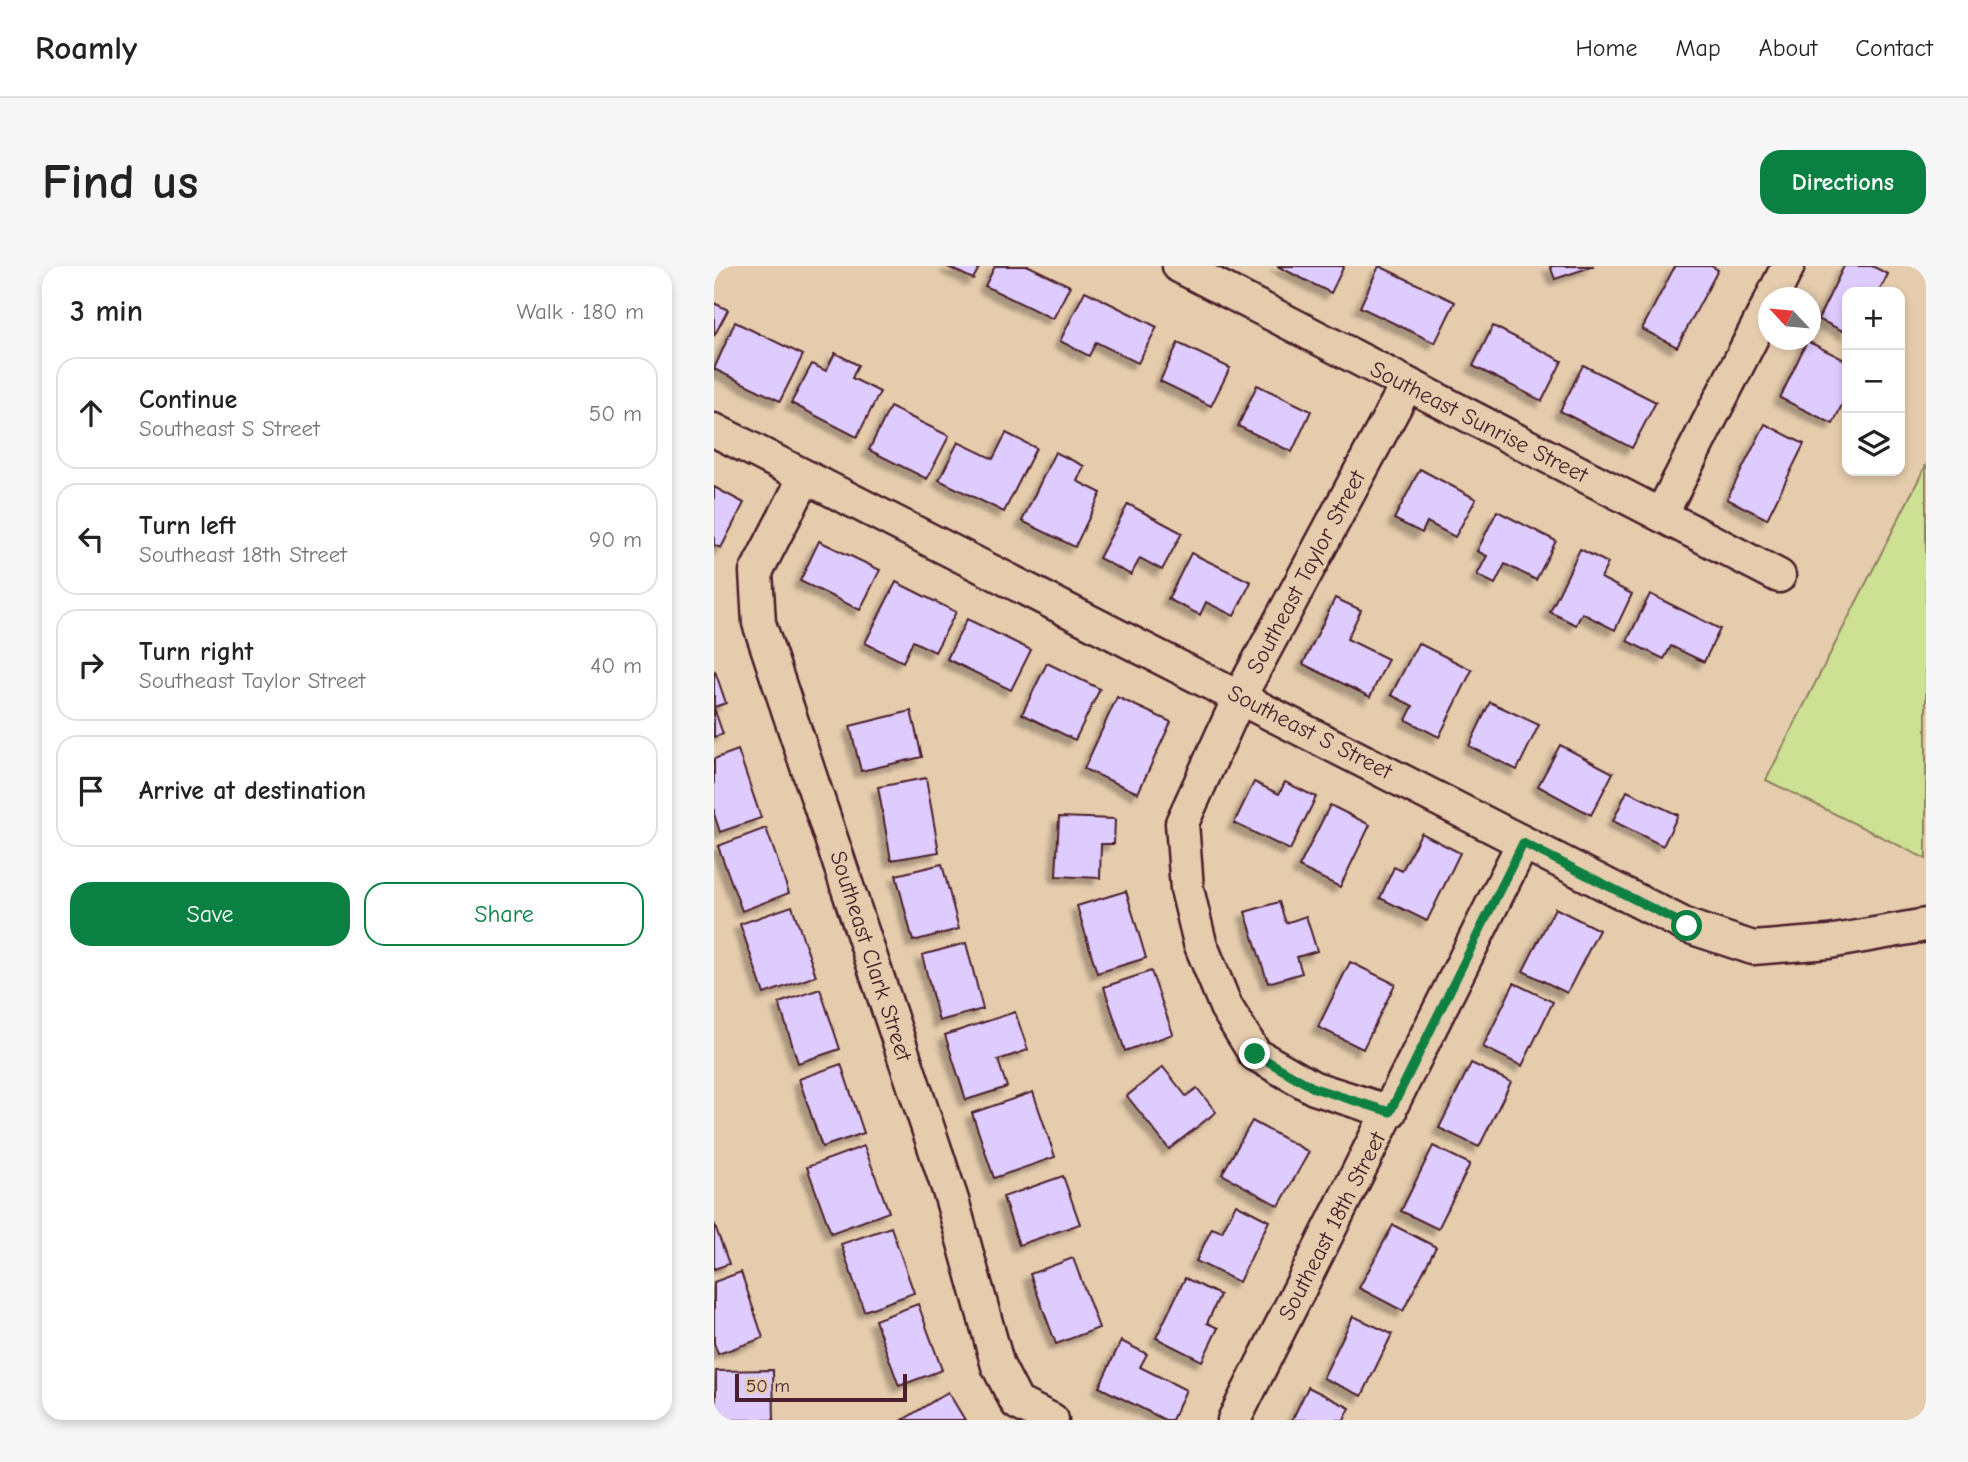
<!DOCTYPE html>
<html lang="en">
<head>
<meta charset="utf-8">
<style>
	body { margin:0; font-family:"Comic Neue",sans-serif; background:#f6f6f6; color:#222 }
	.controls { position:absolute; right:21px; top:21px; display:grid; overflow:hidden; border-radius:14px; box-shadow:0 4px 10px #0003 }
	.controls button { width:63px; height:63px; display:grid; place-items:center; padding:0; border:0; border-bottom:2px solid #e0e0e0; background:#fff; color:#222; font:35px sans-serif }
	.compass { position:absolute; left:1044px; top:21px; width:63px; height:63px; border-radius:50%; background:#fff; box-shadow:0 4px 10px #0003; rotate:296deg }
	.scale { position:absolute; left:21px; bottom:18px; width:172px; box-sizing:border-box; padding-left:7px; border:4px solid #4a1f2b; border-top:0; font-size:19px; line-height:24px; white-space:nowrap; color:#4a1f2b; -webkit-text-stroke:5px #e5ccad; paint-order:stroke }
	.stop { position:absolute; width:21px; height:21px; margin:-16px; border:5px solid #0b8043; border-radius:50%; background:#fff }
	.stop.end { background:#0b8043; border-color:#fff; box-shadow:0 2px 7px #0008 }
	.list { margin:0; padding:0; list-style:none }
	h2 { display:flex; justify-content:space-between; align-items:center; height:91px; margin:0; padding:0 28px; font-size:30px }
	h2 small { font-size:23px; font-weight:400; color:#767676 }
	.list li { display:grid; grid-template-columns:46px 1fr auto; gap:21px; align-items:center; box-sizing:border-box; height:112px; margin:0 14px 14px; padding:0 14px; border:2px solid #e0e0e0; border-radius:21px }
	.list b { display:block; font-size:26px; white-space:nowrap }
	.list p { margin:0; font-size:23px; white-space:nowrap; color:#767676 }
	.list em { font-size:23px; font-style:normal; color:#767676 }
	.actions { display:flex; gap:14px; padding:21px 28px }
	.actions a { flex:1; padding:16px 0; border:2px solid #0b8043; border-radius:21px; text-align:center; font-size:24px; color:#0b8043 }
	.actions .main { background:#0b8043; color:#fff }
	.icon { flex:none; width:38px; height:38px; fill:none; stroke:currentColor; stroke-width:2; stroke-linecap:round; stroke-linejoin:round }
	.map { position:relative; flex:none; width:1212px; height:1154px; overflow:hidden; border-radius:21px }
	header { display:flex; align-items:center; gap:42px; box-sizing:border-box; height:98px; padding:0 35px; background:#fff; border-bottom:2px solid #e0e0e0 }
	header strong { font-size:33px }
	nav { display:flex; gap:38px; margin-inline-start:auto; font-size:24px }
	.intro { display:flex; align-items:center; justify-content:space-between; box-sizing:border-box; height:168px; padding:0 42px }
	h1 { margin:0; font-size:49px }
	.button { padding:18px 32px; border-radius:21px; background:#0b8043; color:#fff; font-size:24px; font-weight:700 }
	main { display:flex; gap:42px; padding:0 42px }
	aside { flex:1; background:#fff; border-radius:21px; box-shadow:0 4px 10px #0003 }
	.map>svg:first-child { display:block }
</style>
</head>
<body>
<header>
<strong>Roamly</strong>
<nav><a>Home</a><a>Map</a><a>About</a><a>Contact</a></nav>
</header>
<div class="intro"><h1>Find us</h1><a class="button">Directions</a></div>
<main>
<aside>
<h2>3 min<small>Walk · 180 m</small></h2>
<ul class="list">
<li><svg class="icon" aria-label="ahead" viewBox="0 0 24 24"><path d="M12 20V5M6 11l6-6 6 6"/></svg><div><b>Continue</b><p>Southeast S Street</p></div><em>50 m</em></li>
<li><svg class="icon" aria-label="left" viewBox="0 0 24 24"><path d="M17 20v-9H6M10 6l-5 5 5 5"/></svg><div><b>Turn left</b><p>Southeast 18th Street</p></div><em>90 m</em></li>
<li><svg class="icon" aria-label="right" viewBox="0 0 24 24"><path d="M7 20v-9h11M14 6l5 5-5 5"/></svg><div><b>Turn right</b><p>Southeast Taylor Street</p></div><em>40 m</em></li>
<li><svg class="icon" aria-label="arrive" viewBox="0 0 24 24"><path d="M6 21V4h12l-3 4 3 4H6"/></svg><div><b>Arrive at destination</b></div></li>
</ul>
<div class="actions"><a class="main">Save</a><a>Share</a></div>
</aside>
<div class="map">
<svg width="1212" height="1154" viewBox="0 0 1212 1154">
	<defs>
		<filter id="shadow"><feDropShadow dx="-6" dy="6" stdDeviation="2" flood-color="#0004"/></filter>
	</defs>
	<rect width="100%" height="100%" fill="#e5ccad"/>
	<filter id="ink" filterUnits="userSpaceOnUse"><feTurbulence type="fractalNoise" baseFrequency=".0143" numOctaves="2"/><feDisplacementMap in="SourceGraphic" scale="14" xChannelSelector="R" yChannelSelector="G"/><feConvolveMatrix kernelMatrix="1 2 1 2 8 2 1 2 1" color-interpolation-filters="sRGB"/></filter>
	<g filter="url(#ink)">
		<path fill="#cee094" stroke="#8c8060" stroke-width="2" d="M1212,199V593L1052,514Z"/>
		<g fill="#deccfe" stroke="#4a1f2b" stroke-width="2" filter="url(#shadow)">
			<path d="M232,0H266L259,13Z"/>
			<path d="M281,0H315L356,20L339,53L271,20Z"/>
			<path d="M563,0H630L617,27Z"/>
			<path d="M665,0L741,36L721,77L646,41Z"/>
			<path d="M836,0H880L841,13Z"/>
			<path d="M961,0H997L1004,4L963,81L928,63Z"/>
			<path d="M1130,0H1158L1174,8L1165,26H1133V67L1104,53Z"/>
			<path d="M371,25L443,61L424,97L382,76L375,90L346,75Z"/>
			<path d="M0,37L14,44L0,70Z"/>
			<path d="M21,56L89,89L66,135L0,103Z"/>
			<path d="M779,60L848,95L828,135L759,100Z"/>
			<path d="M1093,75L1133,95V128L1119,158L1066,132Z"/>
			<path d="M464,77L516,102L497,140L446,115Z"/>
			<path d="M121,87L144,99L138,112L166,126L143,171L77,137L98,98L112,105Z"/>
			<path d="M869,99L942,136L918,182L846,145Z"/>
			<path d="M543,119L597,145L578,186L524,160Z"/>
			<path d="M176,141L235,170L213,213L155,184Z"/>
			<path d="M1051,158L1090,178L1053,253L1013,233Z"/>
			<path d="M292,167L322,182L290,246L225,214L244,176L279,193Z"/>
			<path d="M341,186L370,200L363,215L387,227L361,281L308,255Z"/>
			<path d="M706,203L762,233L741,271L713,256L708,267L680,253Z"/>
			<path d="M0,221L30,237L7,282L0,279Z"/>
			<path d="M414,238L468,267L448,304L426,292L417,309L385,292Z"/>
			<path d="M783,245L842,275L822,314L791,298L781,318L763,309L773,290L763,285Z"/>
			<path d="M105,275L166,304L146,344L86,315Z"/>
			<path d="M866,283L894,297L887,312L918,328L901,364L868,347L862,359L836,346Z"/>
			<path d="M477,287L537,316L520,350L492,336L486,349L454,333Z"/>
			<path d="M182,316L242,346L221,386L199,375L189,396L151,377Z"/>
			<path d="M936,328L1006,363L990,396L957,380L950,393L913,375Z"/>
			<path d="M621,332L647,344L633,373L674,393L656,431L589,398Z"/>
			<path d="M253,353L317,384L297,424L233,393Z"/>
			<path d="M704,377L758,404L725,471L692,454L699,440L677,429Z"/>
			<path d="M333,397L386,423L361,474L308,448Z"/>
			<path d="M1,405L12,437L0,441V406Z"/>
			<path d="M403,431L457,456L424,527L370,503Z"/>
			<path d="M776,436L825,459L803,504L755,480Z"/>
			<path d="M0,442L9,468L0,471Z"/>
			<path d="M197,445L208,491L147,505L136,460Z"/>
			<path d="M846,479L899,507L877,549L824,520Z"/>
			<path d="M24,484L47,552L6,566L0,548V493Z"/>
			<path d="M212,512L225,586L177,594L164,521Z"/>
			<path d="M540,516L565,528L571,516L602,531L576,584L520,557Z"/>
			<path d="M913,525L964,549L949,580L899,555Z"/>
			<path d="M616,539L656,559L626,621L585,601Z"/>
			<path d="M345,551L401,553L400,578H387L386,612L342,610Z"/>
			<path d="M52,562L75,627L28,645L4,580Z"/>
			<path d="M707,567L746,587L713,655L666,632L680,601L688,605Z"/>
			<path d="M228,598L245,663L199,675L182,609Z"/>
			<path d="M412,625L432,692L383,707L363,640Z"/>
			<path d="M565,636L572,657L592,650L603,685L583,691L588,707L554,717L531,646Z"/>
			<path d="M78,640L102,710L50,728L26,658Z"/>
			<path d="M841,642L885,664L853,727L809,705Z"/>
			<path d="M252,677L269,743L225,755L208,689Z"/>
			<path d="M636,696L681,718L649,783L604,761Z"/>
			<path d="M437,705L459,768L411,785L390,721Z"/>
			<path d="M800,717L839,736L808,800L769,781Z"/>
			<path d="M106,723L126,783L84,797L65,737Z"/>
			<path d="M301,746L314,784L284,794L293,821L252,834L231,769Z"/>
			<path d="M757,797L797,816L765,881L725,862Z"/>
			<path d="M127,798L150,867L108,881L85,813Z"/>
			<path d="M449,801L472,830L483,822L502,846L455,883L413,830Z"/>
			<path d="M319,826L341,891L280,912L258,847Z"/>
			<path d="M538,855L595,886L565,940L508,908Z"/>
			<path d="M150,880L175,946L117,967L93,901Z"/>
			<path d="M719,880L756,898L724,963L687,945Z"/>
			<path d="M349,910L366,958L305,979L289,931Z"/>
			<path d="M522,938L555,955L525,1016L482,995L498,962L508,966Z"/>
			<path d="M0,957L15,998L0,1003Z"/>
			<path d="M679,959L722,981L689,1045L645,1022Z"/>
			<path d="M177,961L200,1027L150,1045L127,978Z"/>
			<path d="M359,992L385,1062L342,1078L316,1008Z"/>
			<path d="M27,1006L49,1072L4,1088L0,1077V1016Z"/>
			<path d="M471,1012L506,1029L493,1057L504,1062L488,1095L442,1072Z"/>
			<path d="M204,1038L228,1104L185,1120L161,1054Z"/>
			<path d="M639,1050L678,1068L648,1130L609,1112Z"/>
			<path d="M407,1075L433,1088L426,1101L472,1124L458,1154H451L385,1121Z"/>
			<path d="M59,1104L60,1154H2V1105Z"/>
			<path d="M594,1121L636,1142L630,1154H578Z"/>
			<path d="M234,1126L251,1154H189Z"/>
		</g>
		<g fill="none" stroke-linecap="round" stroke-linejoin="round">
			<g stroke="#4a1f2b" stroke-width="37">
				<g id="minor">
					<path d="M465,0L1065,310"/>
					<path d="M1058,32L1074,0"/>
					<path d="M0,164L973,660L1039,682L1115,676L1212,659"/>
					<path d="M91,211L42,306L45,357L238,934L284,1100L303,1137L338,1154"/>
					<path d="M947,249L1055,38"/>
					<path d="M676,846L600,822L541,788L512,741L486,677L473,623L468,557L526,430L692,120"/>
					<path d="M520,1154L809,577"/>
				</g>
			</g>
			<use href="#minor" stroke="#e5ccad" stroke-width="32"/>
		</g>
	</g>
	<g fill="none" stroke-linecap="round" stroke-linejoin="round" filter="url(#ink)">
		<path stroke="#0b8043" stroke-width="9" d="M541,788L600,822L676,846L809,577L973,660"/>
	</g>
	<g text-anchor="middle" dominant-baseline="central" stroke-width="6" stroke-linejoin="round" paint-order="stroke">
		<g font-size="23" fill="#4a1f2b" stroke="#e5ccad">
			<text transform="translate(765 156) rotate(27)">Southeast Sunrise Street</text>
			<text transform="translate(592 306) rotate(-62)">Southeast Taylor Street</text>
			<text transform="translate(596 466) rotate(27)">Southeast S Street</text>
			<text transform="translate(157 690) rotate(72)">Southeast Clark Street</text>
			<text transform="translate(618 960) rotate(-63)">Southeast 18th Street</text>
		</g>
	</g>
</svg>
<div class="controls">
<button>+</button>
<button>−</button>
<button><svg class="icon" aria-label="layers" viewBox="0 0 24 24"><path d="M12 4l9 5-9 5-9-5zM3 14l9 5 9-5"/></svg></button>
</div>
<svg class="compass" viewBox="-18 -18 36 36"><path d="M0-13l5 13h-10z" fill="#e53935"/><path d="M0 13l5-13h-10z" fill="#767676"/></svg>
<div class="scale">50 m</div>
<div class="stop" style="left:973px;top:660px"></div>
<div class="stop end" style="left:541px;top:788px"></div>
</div>
</main>
</body>
</html>
